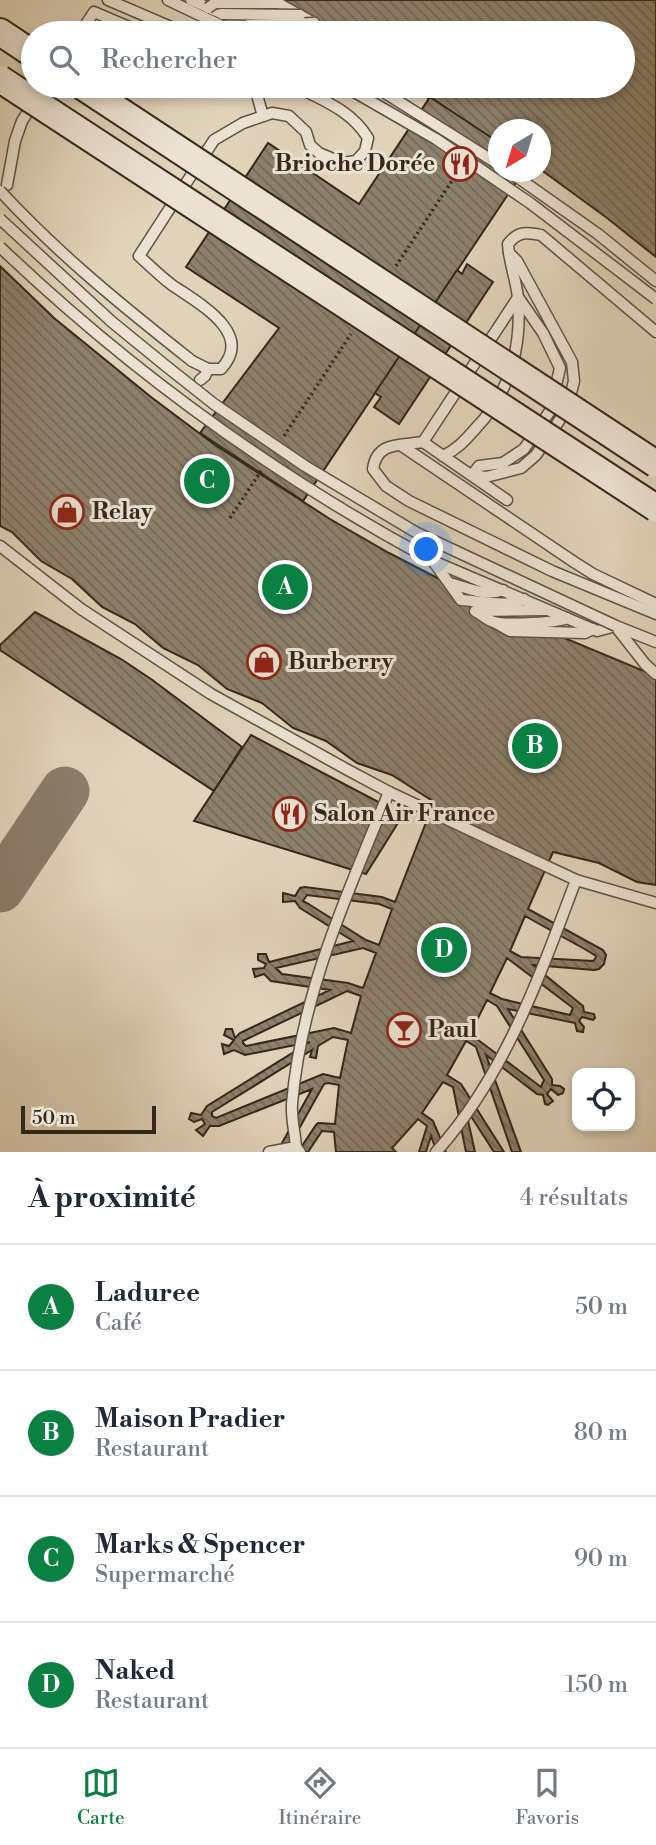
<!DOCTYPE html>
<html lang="fr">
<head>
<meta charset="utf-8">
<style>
	body { margin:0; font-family:"Libre Bodoni",serif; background:#f6f6f7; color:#1f2937 }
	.controls { position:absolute; right:21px; bottom:21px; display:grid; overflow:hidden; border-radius:14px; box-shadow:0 4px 10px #0003 }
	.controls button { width:63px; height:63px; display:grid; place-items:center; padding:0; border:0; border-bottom:2px solid #e0e1e3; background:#fff; color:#1f2937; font:35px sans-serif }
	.compass { position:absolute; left:488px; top:119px; width:63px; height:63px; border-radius:50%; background:#fff; box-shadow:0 4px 10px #0003; rotate:218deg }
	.scale { position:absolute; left:21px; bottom:18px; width:135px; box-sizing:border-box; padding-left:7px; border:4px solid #33281a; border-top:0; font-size:19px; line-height:24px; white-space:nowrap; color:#33281a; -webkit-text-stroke:5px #ebe2d2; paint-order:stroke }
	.you { position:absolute; left:427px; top:550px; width:24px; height:24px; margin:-18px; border:5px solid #fff; border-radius:50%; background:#1a73e8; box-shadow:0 0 0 10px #1a73e833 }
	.badge { display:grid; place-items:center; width:46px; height:46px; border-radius:50%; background:#0b8043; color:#fff; font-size:23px; font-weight:700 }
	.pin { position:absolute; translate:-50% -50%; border:4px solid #fff; box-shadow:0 2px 7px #0006 }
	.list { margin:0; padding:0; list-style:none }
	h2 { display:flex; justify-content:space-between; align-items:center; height:91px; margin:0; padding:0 28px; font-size:30px }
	h2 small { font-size:23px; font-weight:400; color:#747a83 }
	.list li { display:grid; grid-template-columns:46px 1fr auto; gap:21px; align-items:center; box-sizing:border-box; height:126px; padding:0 28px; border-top:2px solid #e0e1e3 }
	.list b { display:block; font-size:26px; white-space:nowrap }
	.list p { margin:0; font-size:23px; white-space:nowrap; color:#747a83 }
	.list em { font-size:23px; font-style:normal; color:#747a83 }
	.icon { flex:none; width:38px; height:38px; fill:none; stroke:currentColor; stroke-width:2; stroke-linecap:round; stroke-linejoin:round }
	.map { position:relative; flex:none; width:656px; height:1152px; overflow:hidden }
	.search { position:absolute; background:#fff; box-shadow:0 4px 10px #0003; left:21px; right:21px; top:21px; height:77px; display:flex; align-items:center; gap:18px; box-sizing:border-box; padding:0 24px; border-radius:38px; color:#747a83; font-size:26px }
	.sheet { height:595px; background:#fff }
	nav { display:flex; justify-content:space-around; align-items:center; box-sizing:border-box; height:98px; border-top:2px solid #e0e1e3; background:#fff; font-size:19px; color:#747a83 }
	nav a { display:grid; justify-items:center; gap:4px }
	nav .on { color:#0b8043 }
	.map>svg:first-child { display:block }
</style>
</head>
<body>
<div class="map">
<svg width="656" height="1152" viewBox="0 0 656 1152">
	<defs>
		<pattern id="building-back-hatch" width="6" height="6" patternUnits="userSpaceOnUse" patternTransform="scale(1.75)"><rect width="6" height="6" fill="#8d816d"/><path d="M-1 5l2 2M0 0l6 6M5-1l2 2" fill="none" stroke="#746a59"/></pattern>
	</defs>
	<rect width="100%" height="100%" fill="#e0d3ba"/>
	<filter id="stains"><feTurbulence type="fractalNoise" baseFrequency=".00286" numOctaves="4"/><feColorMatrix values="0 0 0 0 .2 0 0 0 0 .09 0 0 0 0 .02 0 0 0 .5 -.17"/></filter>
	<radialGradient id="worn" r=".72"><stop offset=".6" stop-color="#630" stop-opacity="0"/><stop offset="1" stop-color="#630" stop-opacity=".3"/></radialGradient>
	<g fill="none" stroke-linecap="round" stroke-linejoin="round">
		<path stroke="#8a7e6a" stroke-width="49" d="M0,888L65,791"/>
	</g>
	<g fill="url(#building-back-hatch)" stroke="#33281a" stroke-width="2" fill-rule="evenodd">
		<path d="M246,0H656V257L607,218L540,169V130H498V142L409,86H623V33H314Z"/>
		<path d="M430,97L498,142V172H523L303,501L200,433L279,328L186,267L268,143L359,204Z"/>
		<path d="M467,264L493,282L399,424L374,407L381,397L375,393L457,270L462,274Z"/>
		<path d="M0,266L54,318L151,397L215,445L330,519L389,553L509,615L656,676V885L637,882L599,863L553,852L528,909L603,950L606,955L604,964L599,969L594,970L533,965L583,1006L584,1012L594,1014L595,1018L593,1020L582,1017L579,1021L584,1027L583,1032L577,1031L575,1023L508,1009L552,1079V1085L560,1086L564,1089L563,1093L558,1095L551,1089L547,1094L553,1101L548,1105L545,1104L543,1095L537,1094L486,1055L521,1152H512L476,1047L466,1041L447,1075L461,1084L504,1152H494L465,1107L475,1152H466L453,1087L443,1082L422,1113L433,1121L446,1152H437L431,1136L426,1152H419L427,1126L418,1119L392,1148L396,1152H336L334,1132L322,1131L308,1152H298L316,1125L318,1123L335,1124L339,1085L328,1083L324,1084L286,1152H277L312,1089L219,1126H210L203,1136L196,1130L205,1124L202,1119L194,1122L189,1119L191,1113L201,1115L207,1106L310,1042L245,1055L234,1050L224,1054L222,1044L229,1046L234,1040L224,1035L226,1029H232L235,1038L240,1033L330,990L271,981L264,974L255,977L253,969L264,968L266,964L258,960V954H266L269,962L353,941L300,908L295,901L283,902V893L295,896L300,888L305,887L382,897L395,902L434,802L392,775L357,763L326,741L293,728L262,703L227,689L198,665L163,648L135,624L102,607L72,579L41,561L12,532L0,526ZM307,895L379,904L392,909L379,945L366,940L307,903L303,901ZM525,916L588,951L596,956L595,959L593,961L521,957L510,951ZM363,948L376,953L363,988L348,983L282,974L276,968ZM507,958L573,1008L570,1015L502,999L490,993ZM347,991L361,996L351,1033L334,1028L246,1046L243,1043V1041ZM487,1000L497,1006L544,1080L541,1087L470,1034ZM333,1037L348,1040L340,1078L323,1074L216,1118L212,1116V1112L312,1050L310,1057L316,1058L318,1046Z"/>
		<path d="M35,612L121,659L151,679L242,747L214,791L0,650V645Z"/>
		<path d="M251,735L403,815L366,874L194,821Z"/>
	</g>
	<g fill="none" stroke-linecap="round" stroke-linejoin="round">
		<g stroke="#5e5342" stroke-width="13">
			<g id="lane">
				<path d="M108,0L185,33"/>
				<path d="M168,0L237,33"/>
				<path d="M191,0L266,33"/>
				<path d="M272,0L314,23L323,33"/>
				<path d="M80,33L94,12L143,33"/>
				<path d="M275,33H290"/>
				<path d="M251,86L257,95L263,116"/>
				<path d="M510,172L598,234L656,281"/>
				<path d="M7,185L15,141L22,121L45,86"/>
				<path d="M509,253L517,261L572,362L574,381L567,409L536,455L521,468L486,477L472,475L479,466L503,463L524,449L550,411L560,368L543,333L518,297"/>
				<path d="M192,361L208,369H221C255,333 198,303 172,285C160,276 150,266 139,256L214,140L243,123L272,113L289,116L306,132L310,145L319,153L343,163L356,161L365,151L368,138C351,110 322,100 295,86"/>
				<path d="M200,380L205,376L208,369"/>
				<path d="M423,442L517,299"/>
				<path d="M402,446L574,562L593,574L656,604"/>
				<path d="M443,456C458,449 465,440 476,428C510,393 522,346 518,298C516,279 509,262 508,244C518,231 527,232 541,235L656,332"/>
				<path d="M507,500L423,442C400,446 377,441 373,469L386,486L409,501L552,571L656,614"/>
				<path d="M0,546L81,609L211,694L346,769L389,792L576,880L656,903"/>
				<path d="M433,561L597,631L616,626L656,642"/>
				<path d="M433,561L461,600C480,601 507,608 524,599"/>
				<path d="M450,583C468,588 485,597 503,590"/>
				<path d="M475,611C481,614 488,621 494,622C505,625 559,623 567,618"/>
				<path d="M478,611L547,610"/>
				<path d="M494,622L510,631L585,633L593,629"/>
				<path d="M616,627L645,664L656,674"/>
				<path d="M269,1152L296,1147"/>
				<path d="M300,1152L296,1147C295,1133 291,1118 292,1104C301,994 348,892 389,792"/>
				<path d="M436,1152C505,1076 540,975 576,880"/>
			</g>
		</g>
		<g stroke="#33281a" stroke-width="30">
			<path id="secondary" d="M0,32L33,54"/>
		</g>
		<g stroke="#33281a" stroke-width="3.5" stroke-dasharray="2 3.5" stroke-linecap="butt">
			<path d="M396,266L459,170"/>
			<path d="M284,436L351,334"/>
			<path d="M230,518L261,471"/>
		</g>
		<use href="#lane" stroke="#ebe2d2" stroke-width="10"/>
		<use href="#secondary" stroke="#ebe2d2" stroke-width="26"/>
		<g stroke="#5e5342" stroke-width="13" stroke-linecap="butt">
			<g id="lane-bridge">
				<path d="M208,8L215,3H279"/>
				<path d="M222,14L300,15"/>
				<path d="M248,25L314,23"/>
				<path d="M344,86L436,139L530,203L656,299"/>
				<path d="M374,86L498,164"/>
				<path d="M0,191C58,254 125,308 192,361"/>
				<path d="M0,219L112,322L166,366L214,404L305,466L417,533L616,626"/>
				<path d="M0,247C130,371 275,476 433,561"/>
			</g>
		</g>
		<g stroke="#33281a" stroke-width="30" stroke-linecap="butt">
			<g id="secondary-bridge">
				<path d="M0,79L656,508"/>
				<path d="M82,86L656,464"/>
			</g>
		</g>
		<use href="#lane-bridge" stroke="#ebe2d2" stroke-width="10"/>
		<use href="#secondary-bridge" stroke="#ebe2d2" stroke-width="26"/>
	</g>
	<defs>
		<g id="restaurant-ring" transform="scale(1.75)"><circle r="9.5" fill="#ebe2d2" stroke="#8f2418" stroke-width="1.5"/><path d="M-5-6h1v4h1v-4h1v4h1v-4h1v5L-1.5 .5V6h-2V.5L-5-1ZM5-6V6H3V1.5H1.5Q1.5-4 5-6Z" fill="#8f2418"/></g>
		<g id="shop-ring" transform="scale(1.75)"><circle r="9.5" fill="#ebe2d2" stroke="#8f2418" stroke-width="1.5"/><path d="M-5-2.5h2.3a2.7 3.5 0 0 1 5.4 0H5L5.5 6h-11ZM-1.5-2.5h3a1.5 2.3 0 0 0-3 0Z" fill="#8f2418"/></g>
		<g id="bar-ring" transform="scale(1.75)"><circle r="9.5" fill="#ebe2d2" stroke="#8f2418" stroke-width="1.5"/><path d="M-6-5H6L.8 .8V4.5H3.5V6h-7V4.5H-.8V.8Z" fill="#8f2418"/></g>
	</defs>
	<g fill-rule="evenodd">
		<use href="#restaurant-ring" x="460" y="164"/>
		<use href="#shop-ring" x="67" y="512"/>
		<use href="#shop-ring" x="264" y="662"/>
		<use href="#restaurant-ring" x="290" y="814"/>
		<use href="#bar-ring" x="404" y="1030"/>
	</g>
	<g text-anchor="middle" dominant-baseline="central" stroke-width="6" stroke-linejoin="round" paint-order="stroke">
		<g font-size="23" font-weight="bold" fill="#33281a" stroke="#ebe2d2" text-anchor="start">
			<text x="435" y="164" text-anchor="end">Brioche Dorée</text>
			<text x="92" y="512">Relay</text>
			<text x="288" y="662">Burberry</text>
			<text x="314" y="814">Salon Air France</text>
			<text x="428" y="1030">Paul</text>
		</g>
	</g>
	<rect width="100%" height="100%" filter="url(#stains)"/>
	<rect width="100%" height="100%" fill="url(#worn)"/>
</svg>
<div class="controls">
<button><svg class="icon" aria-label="locate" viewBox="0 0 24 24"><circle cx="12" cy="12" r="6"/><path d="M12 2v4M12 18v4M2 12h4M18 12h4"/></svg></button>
</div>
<svg class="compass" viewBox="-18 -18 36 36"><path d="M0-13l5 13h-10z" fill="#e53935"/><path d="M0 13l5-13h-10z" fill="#747a83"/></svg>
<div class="scale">50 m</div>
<div class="you"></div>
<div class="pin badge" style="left:285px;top:587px">A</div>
<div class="pin badge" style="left:535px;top:746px">B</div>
<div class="pin badge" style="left:207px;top:481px">C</div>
<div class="pin badge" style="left:444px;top:950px">D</div>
<div class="search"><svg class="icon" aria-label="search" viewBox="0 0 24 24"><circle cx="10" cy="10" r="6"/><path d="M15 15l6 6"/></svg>Rechercher</div>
</div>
<section class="sheet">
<h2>À proximité<small>4 résultats</small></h2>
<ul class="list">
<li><span class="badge">A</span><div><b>Laduree</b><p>Café</p></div><em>50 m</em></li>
<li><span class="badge">B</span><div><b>Maison Pradier</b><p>Restaurant</p></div><em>80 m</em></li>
<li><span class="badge">C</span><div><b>Marks &amp; Spencer</b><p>Supermarché</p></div><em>90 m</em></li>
<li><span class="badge">D</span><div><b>Naked</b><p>Restaurant</p></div><em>150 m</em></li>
</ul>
</section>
<nav>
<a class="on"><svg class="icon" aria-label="map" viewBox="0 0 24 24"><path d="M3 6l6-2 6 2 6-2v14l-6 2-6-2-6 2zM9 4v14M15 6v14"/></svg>Carte</a>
<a><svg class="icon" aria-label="directions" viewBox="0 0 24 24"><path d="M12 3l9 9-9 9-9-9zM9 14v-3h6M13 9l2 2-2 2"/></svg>Itinéraire</a>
<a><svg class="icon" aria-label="saved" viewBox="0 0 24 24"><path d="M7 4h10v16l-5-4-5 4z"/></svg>Favoris</a>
</nav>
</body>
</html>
